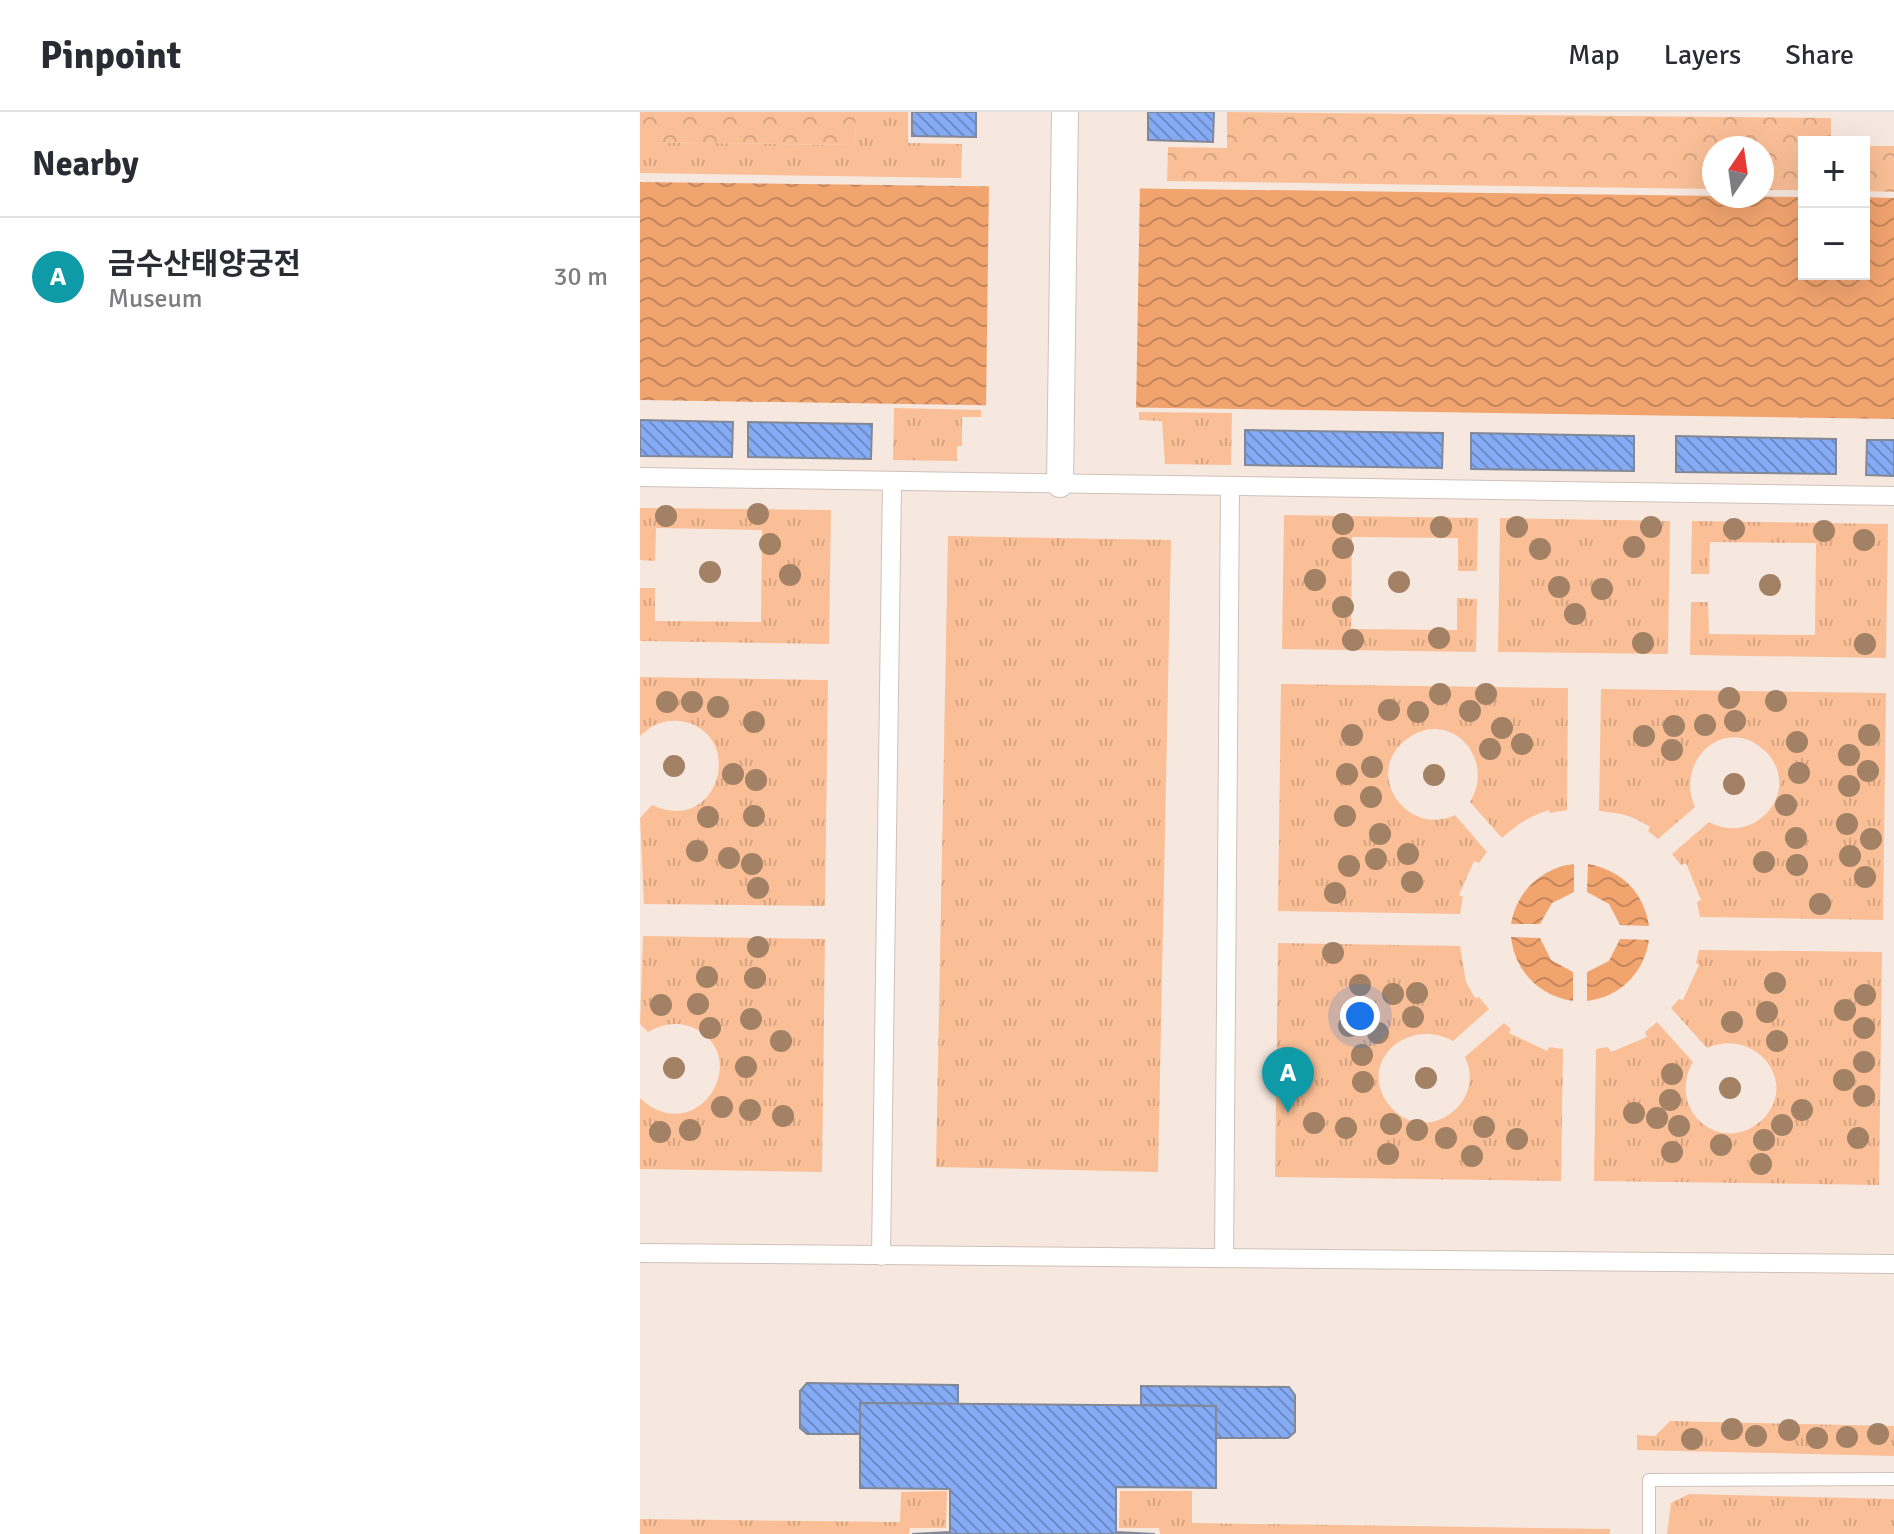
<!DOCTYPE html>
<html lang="en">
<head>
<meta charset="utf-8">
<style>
	body { margin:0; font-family:Signika,"Noto Sans KR",sans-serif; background:#f2f2f3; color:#2b2b33 }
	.controls { position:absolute; right:24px; top:24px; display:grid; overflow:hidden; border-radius:0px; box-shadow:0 8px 32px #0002 }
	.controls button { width:72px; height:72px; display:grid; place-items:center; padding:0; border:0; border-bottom:2px solid #e1e1e2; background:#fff; color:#2b2b33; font:40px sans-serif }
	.compass { position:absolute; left:1062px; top:24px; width:72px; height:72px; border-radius:50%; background:#fff; box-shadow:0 8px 32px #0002; rotate:13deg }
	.you { position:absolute; left:720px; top:904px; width:28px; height:28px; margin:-20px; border:6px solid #fff; border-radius:50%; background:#1a73e8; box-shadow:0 0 0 12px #1a73e833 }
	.badge { display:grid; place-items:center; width:52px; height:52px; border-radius:50%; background:#d93025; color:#fff; font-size:26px; font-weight:700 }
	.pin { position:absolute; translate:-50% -66px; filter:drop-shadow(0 2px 4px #0008) }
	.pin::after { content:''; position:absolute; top:42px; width:28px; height:24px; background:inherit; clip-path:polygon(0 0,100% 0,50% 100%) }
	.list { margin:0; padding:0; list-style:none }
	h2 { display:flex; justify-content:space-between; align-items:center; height:104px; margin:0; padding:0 32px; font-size:34px }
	h2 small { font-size:26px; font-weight:400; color:#7c7c81 }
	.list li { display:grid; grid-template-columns:52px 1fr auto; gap:24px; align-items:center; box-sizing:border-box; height:120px; padding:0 32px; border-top:2px solid #e1e1e2 }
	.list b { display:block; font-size:30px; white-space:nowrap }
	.list p { margin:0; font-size:26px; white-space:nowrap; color:#7c7c81 }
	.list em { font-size:26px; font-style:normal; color:#7c7c81 }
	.map { position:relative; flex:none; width:1254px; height:1422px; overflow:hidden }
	header { display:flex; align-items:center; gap:48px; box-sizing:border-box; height:112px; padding:0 40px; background:#fff; border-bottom:2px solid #e1e1e2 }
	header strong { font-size:38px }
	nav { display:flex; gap:44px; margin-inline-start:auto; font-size:28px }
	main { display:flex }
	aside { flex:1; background:#fff }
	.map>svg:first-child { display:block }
</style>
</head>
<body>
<header>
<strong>Pinpoint</strong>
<nav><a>Map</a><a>Layers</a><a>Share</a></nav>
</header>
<main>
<aside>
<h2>Nearby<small></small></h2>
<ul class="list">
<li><span class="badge" style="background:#0f9aa8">A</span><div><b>금수산태양궁전</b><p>Museum</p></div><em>30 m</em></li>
</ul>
</aside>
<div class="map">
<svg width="1254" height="1422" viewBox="0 0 1254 1422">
	<defs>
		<pattern id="grass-tufts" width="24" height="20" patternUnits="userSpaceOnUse" patternTransform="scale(2)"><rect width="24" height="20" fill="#fabf97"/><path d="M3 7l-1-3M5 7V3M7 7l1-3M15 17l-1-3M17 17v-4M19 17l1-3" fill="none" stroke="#d7a482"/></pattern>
		<pattern id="forest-crowns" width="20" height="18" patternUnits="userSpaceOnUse" patternTransform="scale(2)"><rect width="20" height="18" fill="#fabf97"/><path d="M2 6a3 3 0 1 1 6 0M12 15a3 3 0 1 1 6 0" fill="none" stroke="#d7a482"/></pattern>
		<pattern id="water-waves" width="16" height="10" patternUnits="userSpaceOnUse" patternTransform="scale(2)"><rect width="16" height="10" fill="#f2a46f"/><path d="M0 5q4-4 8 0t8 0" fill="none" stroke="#c5865b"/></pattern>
		<pattern id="building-back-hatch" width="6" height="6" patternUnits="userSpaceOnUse" patternTransform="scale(2)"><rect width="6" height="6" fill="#85abf5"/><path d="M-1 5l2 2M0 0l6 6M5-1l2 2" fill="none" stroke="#6d8cc7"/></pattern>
	</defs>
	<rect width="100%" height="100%" fill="#f7e8df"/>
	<g fill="url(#grass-tufts)">
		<path d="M216,0H268V31L322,32L321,66L0,61V30L215,33Z"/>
		<path d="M254,296L341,298V305H322V334H317V349L253,348Z"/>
		<path d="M499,300L592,301L591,353L525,352L522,309L499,308Z"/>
		<path d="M0,396L191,398L189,532L0,529V476H15V509L121,510L122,418L16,416L15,449L0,448Z"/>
		<path d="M644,403L838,406L837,459H818V426L712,425L711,517L817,518V486L837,487L836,540L642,537Z"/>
		<path d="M860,406L1030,409L1028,542L858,540Z"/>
		<path d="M1052,409L1248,412L1246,546L1050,543L1051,490H1068L1069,522L1175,523L1176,431L1070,430L1069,462H1051Z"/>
		<path d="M308,424L531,428L518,1060L296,1055Z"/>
		<path d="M0,565L188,568L185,794L4,792L0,706L12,693C80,725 108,618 39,609C23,607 10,614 0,624Z"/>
		<path d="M641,572L928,576L927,698L910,701L909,698C885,706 879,712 862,726L830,690C857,646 809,595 767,627C722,660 766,726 815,703L847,740L839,751L834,749L819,783L823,785L820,802L638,799Z"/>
		<path d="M961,577L1246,581L1243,808L1060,805L1057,790L1061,788L1046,751L1041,753L1032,742L1069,710C1116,736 1165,676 1124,638C1085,602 1034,649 1055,695L1018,727L1008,719L1010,715C988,701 981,702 959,699Z"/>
		<path d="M3,824L185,827L182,1060L0,1057V986C55,1038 114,948 56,917C40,909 24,911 8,920L0,912Z"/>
		<path d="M638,831L820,834L826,870L835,886L839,885L849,897L813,929C768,904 716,950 749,993C783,1036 848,993 825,945L864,911L871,917L869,921L907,939L909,935L923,937L921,1069L635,1065Z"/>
		<path d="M1059,838L1242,840L1239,1073L954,1069L956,937L968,935L971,940L1007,925L1005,920L1017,910L1053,950C1025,999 1083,1046 1123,1007C1160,969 1114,915 1067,936L1031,896L1039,887L1043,888L1059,853L1056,851Z"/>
		<path d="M1030,1309L1254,1314V1344L997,1338V1323L1015,1324Z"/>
		<path d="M307,1379L306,1416H270L269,1422H0V1407L260,1410L261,1380Z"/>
		<path d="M480,1379H552V1411L970,1417V1422H520L519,1416H479Z"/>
		<path d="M1049,1382L1254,1387V1422H1027L1031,1391Z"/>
	</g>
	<g fill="url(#forest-crowns)">
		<path d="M0,0H216L215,33L0,30Z"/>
		<path d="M587,0L1191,6V30H1164V78H1122V36H1074V77L527,69L528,35L587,36Z"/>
		<path d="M1224,34H1254V80L1224,79Z"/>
	</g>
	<g fill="url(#water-waves)">
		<path d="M0,70L1164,85V162H1224V85L1254,86V307L0,288Z"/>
		<path d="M934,752V780L912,791L900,812H871C877,779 901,756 934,752Z"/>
		<path d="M948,752C981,758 1004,780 1009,814L980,813L969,792L947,780Z"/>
		<path d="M871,825L900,826L911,848L933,860V889C899,884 875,859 871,825Z"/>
		<path d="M980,827L1009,828C1004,861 980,885 947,889V860L969,849Z"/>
	</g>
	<path fill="#f7e8df" d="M349,70L500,72L496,300L346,298Z"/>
	<g fill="url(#building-back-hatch)" stroke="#828895" stroke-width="2">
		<path d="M272,0H336V25L272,24Z"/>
		<path d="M508,0H574L573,30L508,28Z"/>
		<path d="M0,308L93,310L92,345L0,344Z"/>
		<path d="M108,310L232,312L231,347L108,345Z"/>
		<path d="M605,318L803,321L802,356L605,353Z"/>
		<path d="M831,321L994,324V359L831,357Z"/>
		<path d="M1036,324L1196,327V362L1036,360Z"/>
		<path d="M1227,328H1254V364L1226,363Z"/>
		<path d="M167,1271L318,1273V1292L220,1291V1322H167L160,1316V1279Z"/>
		<path d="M501,1274L649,1275L655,1283V1320L648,1326H576V1294L501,1293Z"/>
		<path d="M220,1291L576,1294V1376L476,1375V1420L515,1422H272L310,1420V1377L220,1376Z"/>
	</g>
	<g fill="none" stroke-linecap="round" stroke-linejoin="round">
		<g stroke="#cfc1b8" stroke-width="14">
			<path id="service" d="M1009,1422V1368L1254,1367"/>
		</g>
		<g stroke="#cfc1b8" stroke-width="20">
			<g id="pedestrian">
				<path d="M0,365L1254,384"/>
				<path d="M0,1141L1254,1152"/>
				<path d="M241,1144L252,370"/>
				<path d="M584,1146L590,376"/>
			</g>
		</g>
		<g stroke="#cfc1b8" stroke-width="28">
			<path id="minor" d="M420,372L425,0"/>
		</g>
		<use href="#service" stroke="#fff" stroke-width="12"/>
		<use href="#pedestrian" stroke="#fff" stroke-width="18"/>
		<use href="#minor" stroke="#fff" stroke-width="26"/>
	</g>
	<g fill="#a28164">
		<circle cx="118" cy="402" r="11"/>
		<circle cx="26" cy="404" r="11"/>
		<circle cx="703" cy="412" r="11"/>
		<circle cx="801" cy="415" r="11"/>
		<circle cx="877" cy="415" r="11"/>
		<circle cx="1011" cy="415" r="11"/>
		<circle cx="1094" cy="417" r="11"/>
		<circle cx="1184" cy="419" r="11"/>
		<circle cx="1224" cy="428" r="11"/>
		<circle cx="130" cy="432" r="11"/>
		<circle cx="994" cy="435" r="11"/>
		<circle cx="703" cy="436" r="11"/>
		<circle cx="900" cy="437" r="11"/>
		<circle cx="70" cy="460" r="11"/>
		<circle cx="150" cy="463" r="11"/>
		<circle cx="675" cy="468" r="11"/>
		<circle cx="759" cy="470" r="11"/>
		<circle cx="1130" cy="473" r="11"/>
		<circle cx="919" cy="475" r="11"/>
		<circle cx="962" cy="477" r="11"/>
		<circle cx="703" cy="495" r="11"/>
		<circle cx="935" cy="502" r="11"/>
		<circle cx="799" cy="526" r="11"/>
		<circle cx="713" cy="528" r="11"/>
		<circle cx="1003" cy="531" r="11"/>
		<circle cx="1225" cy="532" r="11"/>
		<circle cx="800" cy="582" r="11"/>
		<circle cx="846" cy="582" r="11"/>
		<circle cx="1089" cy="586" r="11"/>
		<circle cx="1136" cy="589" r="11"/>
		<circle cx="27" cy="590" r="11"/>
		<circle cx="52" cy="590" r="11"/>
		<circle cx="78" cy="595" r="11"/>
		<circle cx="749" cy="598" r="11"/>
		<circle cx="830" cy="599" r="11"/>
		<circle cx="778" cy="600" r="11"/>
		<circle cx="1095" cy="609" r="11"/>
		<circle cx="114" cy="610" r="11"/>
		<circle cx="1065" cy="613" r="11"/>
		<circle cx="1034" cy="614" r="11"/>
		<circle cx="862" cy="616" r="11"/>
		<circle cx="712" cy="623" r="11"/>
		<circle cx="1229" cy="623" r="11"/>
		<circle cx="1004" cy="624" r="11"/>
		<circle cx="1157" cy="630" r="11"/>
		<circle cx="882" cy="632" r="11"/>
		<circle cx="850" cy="637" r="11"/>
		<circle cx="1032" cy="638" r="11"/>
		<circle cx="1209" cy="643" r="11"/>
		<circle cx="34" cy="654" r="11"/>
		<circle cx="732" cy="655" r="11"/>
		<circle cx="1228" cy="659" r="11"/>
		<circle cx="1159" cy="661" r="11"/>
		<circle cx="93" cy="662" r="11"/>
		<circle cx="707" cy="662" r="11"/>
		<circle cx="794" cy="663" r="11"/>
		<circle cx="116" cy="668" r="11"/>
		<circle cx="1094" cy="672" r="11"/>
		<circle cx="1209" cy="674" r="11"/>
		<circle cx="731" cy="685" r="11"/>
		<circle cx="1146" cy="693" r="11"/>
		<circle cx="114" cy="704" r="11"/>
		<circle cx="705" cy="704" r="11"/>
		<circle cx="68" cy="705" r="11"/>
		<circle cx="1207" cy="712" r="11"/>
		<circle cx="740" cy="722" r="11"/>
		<circle cx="1156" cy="726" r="11"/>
		<circle cx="1231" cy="727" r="11"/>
		<circle cx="57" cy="739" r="11"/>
		<circle cx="768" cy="742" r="11"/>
		<circle cx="1210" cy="744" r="11"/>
		<circle cx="89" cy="746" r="11"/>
		<circle cx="736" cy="747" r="11"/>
		<circle cx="1124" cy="750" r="11"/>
		<circle cx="112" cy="752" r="11"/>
		<circle cx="1157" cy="753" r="11"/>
		<circle cx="709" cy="754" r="11"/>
		<circle cx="1225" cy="765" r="11"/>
		<circle cx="772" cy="770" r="11"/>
		<circle cx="118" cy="776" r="11"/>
		<circle cx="695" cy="781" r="11"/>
		<circle cx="1180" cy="792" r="11"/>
		<circle cx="118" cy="835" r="11"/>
		<circle cx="693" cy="841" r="11"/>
		<circle cx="67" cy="865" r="11"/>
		<circle cx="115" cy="866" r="11"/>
		<circle cx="1135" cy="871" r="11"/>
		<circle cx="720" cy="873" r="11"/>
		<circle cx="777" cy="881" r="11"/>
		<circle cx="753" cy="882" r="11"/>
		<circle cx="1225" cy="883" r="11"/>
		<circle cx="58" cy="892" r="11"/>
		<circle cx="21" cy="893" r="11"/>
		<circle cx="1205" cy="898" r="11"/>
		<circle cx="1127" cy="900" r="11"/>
		<circle cx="773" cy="905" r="11"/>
		<circle cx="111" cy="907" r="11"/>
		<circle cx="1092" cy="910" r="11"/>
		<circle cx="709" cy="914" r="11"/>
		<circle cx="70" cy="916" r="11"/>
		<circle cx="1224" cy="916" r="11"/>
		<circle cx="738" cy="921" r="11"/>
		<circle cx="141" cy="929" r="11"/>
		<circle cx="1137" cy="929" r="11"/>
		<circle cx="722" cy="943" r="11"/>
		<circle cx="1224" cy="950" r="11"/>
		<circle cx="106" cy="955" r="11"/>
		<circle cx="34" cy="956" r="11"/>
		<circle cx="1032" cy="962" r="11"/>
		<circle cx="786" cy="966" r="11"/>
		<circle cx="1204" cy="968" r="11"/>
		<circle cx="723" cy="970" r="11"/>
		<circle cx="1090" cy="976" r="11"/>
		<circle cx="1224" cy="984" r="11"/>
		<circle cx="1030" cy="988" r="11"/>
		<circle cx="82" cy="995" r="11"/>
		<circle cx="110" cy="998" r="11"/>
		<circle cx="1162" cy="998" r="11"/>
		<circle cx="994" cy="1001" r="11"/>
		<circle cx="143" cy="1004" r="11"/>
		<circle cx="1017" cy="1006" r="11"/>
		<circle cx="674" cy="1011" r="11"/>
		<circle cx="751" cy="1012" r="11"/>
		<circle cx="1142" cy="1013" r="11"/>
		<circle cx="1039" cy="1014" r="11"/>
		<circle cx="844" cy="1015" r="11"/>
		<circle cx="706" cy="1016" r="11"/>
		<circle cx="50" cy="1018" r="11"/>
		<circle cx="777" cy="1018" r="11"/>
		<circle cx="20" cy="1020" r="11"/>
		<circle cx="806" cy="1026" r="11"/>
		<circle cx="1218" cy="1026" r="11"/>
		<circle cx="877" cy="1027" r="11"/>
		<circle cx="1124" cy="1028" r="11"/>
		<circle cx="1081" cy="1033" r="11"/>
		<circle cx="1032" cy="1040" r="11"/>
		<circle cx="748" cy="1042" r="11"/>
		<circle cx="832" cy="1044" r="11"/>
		<circle cx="1121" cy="1052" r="11"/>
		<circle cx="1092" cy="1317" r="11"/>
		<circle cx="1149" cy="1318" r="11"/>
		<circle cx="1238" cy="1322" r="11"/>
		<circle cx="1116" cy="1324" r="11"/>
		<circle cx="1207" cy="1325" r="11"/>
		<circle cx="1177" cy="1326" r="11"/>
		<circle cx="1052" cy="1327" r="11"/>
	</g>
</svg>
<div class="controls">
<button>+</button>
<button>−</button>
</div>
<svg class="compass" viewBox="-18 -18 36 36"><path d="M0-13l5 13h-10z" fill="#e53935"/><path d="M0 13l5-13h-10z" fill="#7c7c81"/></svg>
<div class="you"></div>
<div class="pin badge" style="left:648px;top:1001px;background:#0f9aa8">A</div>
</div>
</main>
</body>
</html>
